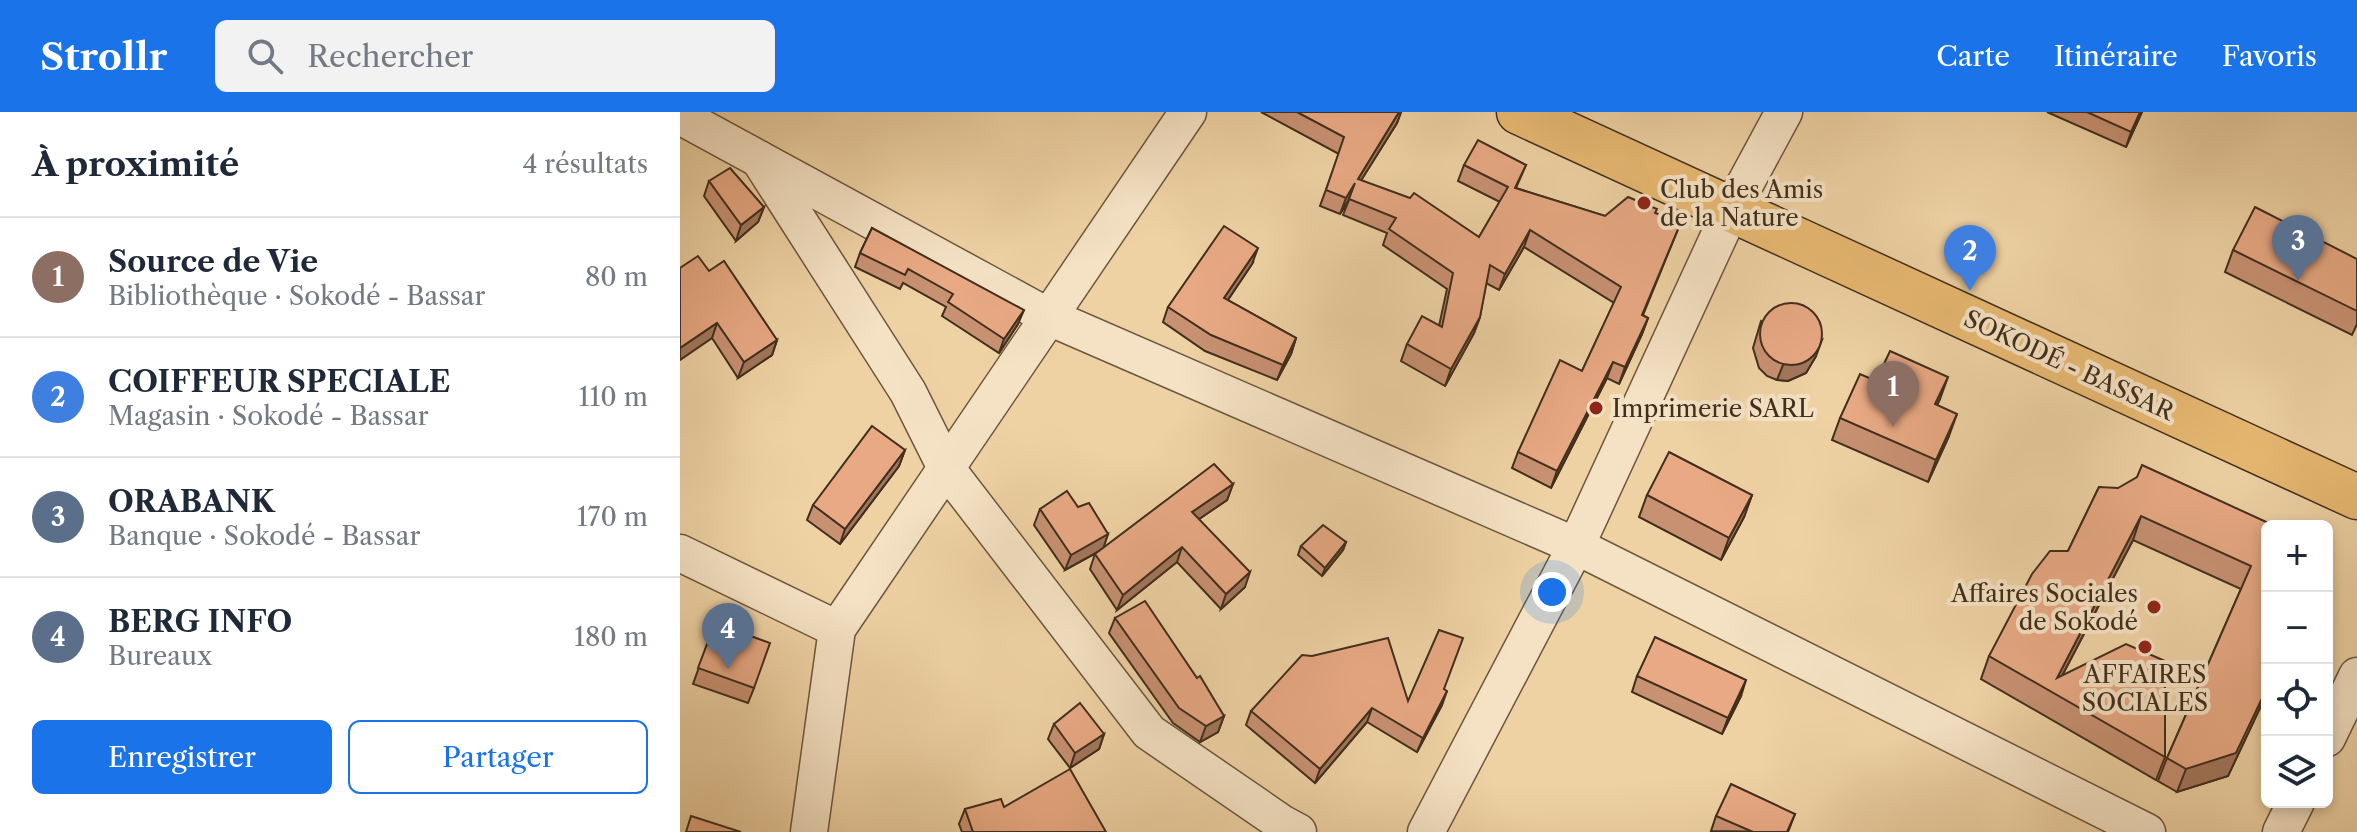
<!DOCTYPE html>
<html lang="fr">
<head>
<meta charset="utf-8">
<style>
	body { margin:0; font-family:"Libre Caslon Text",serif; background:#f2f2f3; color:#1f2937 }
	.controls { position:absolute; right:24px; bottom:24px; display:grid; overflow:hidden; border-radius:12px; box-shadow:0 4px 12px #0003 }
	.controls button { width:72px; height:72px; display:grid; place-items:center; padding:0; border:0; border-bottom:2px solid #e0e1e3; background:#fff; color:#1f2937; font:40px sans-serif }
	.you { position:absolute; left:872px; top:480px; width:28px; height:28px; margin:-20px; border:6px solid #fff; border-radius:50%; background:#1a73e8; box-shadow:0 0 0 12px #1a73e833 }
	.badge { display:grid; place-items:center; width:52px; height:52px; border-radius:50%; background:#1a73e8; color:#fff; font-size:26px; font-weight:700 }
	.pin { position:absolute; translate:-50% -66px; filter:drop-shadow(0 2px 4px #0008) }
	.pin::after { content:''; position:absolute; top:42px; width:28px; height:24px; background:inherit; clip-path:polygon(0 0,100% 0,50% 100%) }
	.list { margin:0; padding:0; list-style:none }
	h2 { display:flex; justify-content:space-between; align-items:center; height:104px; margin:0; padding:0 32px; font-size:34px }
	h2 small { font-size:26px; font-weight:400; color:#747a83 }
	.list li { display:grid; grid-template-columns:52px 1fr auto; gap:24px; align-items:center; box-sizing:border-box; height:120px; padding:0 32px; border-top:2px solid #e0e1e3 }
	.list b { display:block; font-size:30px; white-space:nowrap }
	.list p { margin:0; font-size:26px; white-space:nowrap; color:#747a83 }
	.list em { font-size:26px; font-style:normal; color:#747a83 }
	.actions { display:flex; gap:16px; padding:24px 32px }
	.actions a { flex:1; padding:18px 0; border:2px solid #1a73e8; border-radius:12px; text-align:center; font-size:28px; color:#1a73e8 }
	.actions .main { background:#1a73e8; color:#fff }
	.icon { flex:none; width:44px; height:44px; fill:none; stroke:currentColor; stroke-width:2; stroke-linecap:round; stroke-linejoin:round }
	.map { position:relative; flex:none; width:1677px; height:720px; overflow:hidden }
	header { display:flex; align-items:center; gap:48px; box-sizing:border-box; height:112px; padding:0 40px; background:#1a73e8; color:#fff }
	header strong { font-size:38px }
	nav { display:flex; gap:44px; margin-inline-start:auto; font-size:28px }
	.search { width:560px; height:72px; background:#f2f2f3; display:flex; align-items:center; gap:20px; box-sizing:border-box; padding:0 28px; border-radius:12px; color:#747a83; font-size:30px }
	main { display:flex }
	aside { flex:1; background:#fff }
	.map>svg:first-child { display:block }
</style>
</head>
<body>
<header>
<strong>Strollr</strong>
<div class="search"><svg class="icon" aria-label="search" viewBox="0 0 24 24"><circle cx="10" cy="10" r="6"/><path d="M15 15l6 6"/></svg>Rechercher</div>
<nav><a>Carte</a><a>Itinéraire</a><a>Favoris</a></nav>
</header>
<main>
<aside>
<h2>À proximité<small>4 résultats</small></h2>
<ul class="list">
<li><span class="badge" style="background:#8d6e63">1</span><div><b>Source de Vie</b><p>Bibliothèque · Sokodé - Bassar</p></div><em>80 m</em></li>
<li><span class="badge" style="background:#3f7fe0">2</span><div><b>COIFFEUR SPECIALE</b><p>Magasin · Sokodé - Bassar</p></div><em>110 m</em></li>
<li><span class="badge" style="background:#5c6f8a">3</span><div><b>ORABANK</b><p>Banque · Sokodé - Bassar</p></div><em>170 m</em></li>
<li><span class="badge" style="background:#5c6f8a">4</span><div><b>BERG INFO</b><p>Bureaux</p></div><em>180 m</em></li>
</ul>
<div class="actions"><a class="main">Enregistrer</a><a>Partager</a></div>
</aside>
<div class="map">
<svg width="1677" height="720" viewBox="0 0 1677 720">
	<rect width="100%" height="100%" fill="#efd2a4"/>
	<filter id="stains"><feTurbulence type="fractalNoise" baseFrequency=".0025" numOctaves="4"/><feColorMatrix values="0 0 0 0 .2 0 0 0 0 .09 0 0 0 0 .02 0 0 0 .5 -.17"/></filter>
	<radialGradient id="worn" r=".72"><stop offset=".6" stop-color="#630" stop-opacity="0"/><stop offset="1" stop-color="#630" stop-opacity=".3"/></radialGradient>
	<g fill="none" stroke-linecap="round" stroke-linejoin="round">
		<g stroke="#6c573e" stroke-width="39">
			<g id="minor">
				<path d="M0,4L369,205L896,434L1467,720"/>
				<path d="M79,47L228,280L266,356L469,620L603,712L618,720"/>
				<path d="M0,441L157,517"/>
				<path d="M1647,626L1677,564"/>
				<path d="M129,720L157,517L508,0"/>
				<path d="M746,720L896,434L1051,98L1104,0"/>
				<path d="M1601,720L1616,690"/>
			</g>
		</g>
		<g stroke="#412e1c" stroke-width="47">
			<path id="primary" d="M839,0L1677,385"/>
		</g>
		<use href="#minor" stroke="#f5e2c4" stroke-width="36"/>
		<use href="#primary" stroke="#e8b972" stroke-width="44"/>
	</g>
	<g fill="#c89172" stroke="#412e1c" stroke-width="2">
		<path d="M581,0H721L717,11L681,68L799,125L820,90L778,69L784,53H846L836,76L925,104L975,101L1001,110L963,203L968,206L962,222L939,272L927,266L871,376L832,356L838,340L902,259L934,191L844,135L819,178L806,171L800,205L794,221L765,274L721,249L727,232L759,214L767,177L703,133L707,121L663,103L669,88L660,102L640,94L659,42Z"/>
		<path d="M1367,0H1462L1446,35Z"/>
		<path d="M29,69L84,95L78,110L56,129L24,84Z"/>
		<path d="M192,116L338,212L319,241L262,204L266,195L223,171L220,177L175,155L180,141Z"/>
		<path d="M1553,138L1677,147V212L1672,223L1545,160Z"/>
		<path d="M572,152L548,188L616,226L611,242L597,268L525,239L483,210L488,195Z"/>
		<path d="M29,159L97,228L92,243L58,266L32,226Z"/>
		<path d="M1081,209L1136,244L1126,261L1108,269L1097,268L1087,264L1079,256L1073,236Z"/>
		<path d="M1196,269L1260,287L1257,293L1269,324L1248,370L1152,328L1160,306Z"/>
		<path d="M225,338L219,354L160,432L127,408L133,393Z"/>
		<path d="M553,372L547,388L519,407L565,475L541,497L497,450L437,498L410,457L415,442L418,440L385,458L354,413L360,397L398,395L428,422L423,436Z"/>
		<path d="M1419,375L1587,414V581L1548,664L1497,680L1478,669L1487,646L1561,477L1453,428L1382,564L1485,645L1476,668L1301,567L1309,544L1388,439Z"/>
		<path d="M967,383H1072L1064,405L1041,448L959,405Z"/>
		<path d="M666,430L663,438L642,464L618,443L621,434Z"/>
		<path d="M435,506L544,604L538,620L520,630L493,611L429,521Z"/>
		<path d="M35,511L74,576L68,591L13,572Z"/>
		<path d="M957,564L1061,584L1042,622L952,580Z"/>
		<path d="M764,577L762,593L737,640L687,610L635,671L566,613L571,599L728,589Z"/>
		<path d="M374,612L424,622L419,637L390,656L368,627Z"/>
		<path d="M324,695L426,720H282L279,712L285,697Z"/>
		<path d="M1115,702L1108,720L1031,719L1036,704Z"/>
	</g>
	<g fill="#a2765c" stroke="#412e1c" stroke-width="2">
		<path d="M719,0H721L717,11L672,83L678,67Z"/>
		<path d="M1460,0H1462L1446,35L1451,20Z"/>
		<path d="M675,71L669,87L660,102L666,86Z"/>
		<path d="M84,95L78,110L56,129L61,113Z"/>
		<path d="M850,118L844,135L819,178L825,162Z"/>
		<path d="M578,136L572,152L539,201L544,186Z"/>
		<path d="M344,198L338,212L319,241L324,227Z"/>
		<path d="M800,205L794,221L765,274L771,257Z"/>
		<path d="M968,206L962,222L939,272L945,255Z"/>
		<path d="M37,211L32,226L0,248V236Z"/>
		<path d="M616,226L611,242L597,268L603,253Z"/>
		<path d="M97,228L92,243L58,266L64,250Z"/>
		<path d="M1142,228L1136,244L1126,261L1108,269L1097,268L1103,253Z"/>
		<path d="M933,250L927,266L871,376L877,359Z"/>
		<path d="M1268,265L1260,287L1247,314L1255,292Z"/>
		<path d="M1277,302L1269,324L1248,370L1256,348Z"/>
		<path d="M225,338L219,354L160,432L165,417Z"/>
		<path d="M553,372L547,388L506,416L512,400Z"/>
		<path d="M1072,383L1064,405L1041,448L1049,426Z"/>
		<path d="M1461,404L1453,428L1373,581L1377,566Z"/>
		<path d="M428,422L423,437L385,458L391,443Z"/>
		<path d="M666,430L663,438L642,464L645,456Z"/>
		<path d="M502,435L497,450L437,498L443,483Z"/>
		<path d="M570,460L565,475L541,497L546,482Z"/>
		<path d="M1066,568L1061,584L1042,622L1048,606Z"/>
		<path d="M1587,576V581L1548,664L1497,680L1506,657Z"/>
		<path d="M767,579L762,593L737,640L743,626Z"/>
		<path d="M692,596L687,610L635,671L640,657Z"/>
		<path d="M544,604L538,620L520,630L526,614Z"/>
		<path d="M424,622L419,637L390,656L395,641Z"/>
	</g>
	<g fill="#e8a984" stroke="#412e1c" stroke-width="2">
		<path d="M617,0H719L678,67L730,86L734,81L799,125L828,75L784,53L798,28L846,53L835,76L925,104L948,85L977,97L975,101L1001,110L962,203L968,206L945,255L933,250L877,359L838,340L880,248L902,259L941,175L850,118L825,162L810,153L800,205L771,257L727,232L742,204L762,215L773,161L709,117L716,106L669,87L675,71L666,86L646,78L664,25Z"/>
		<path d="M1407,0H1460L1451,20Z"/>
		<path d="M50,56L84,95L61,113L29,69Z"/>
		<path d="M1575,95L1677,147V199L1553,138Z"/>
		<path d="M544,114L578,136L544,186L616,226L603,253L531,223L488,195Z"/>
		<path d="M192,116L344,198L324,227L268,190L273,182L228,157L225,163L180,141Z"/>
		<path d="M18,144L29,159L44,149L97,228L64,250L37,211L0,236V156Z"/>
		<circle cx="1111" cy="222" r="31"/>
		<path d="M1210,239L1268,265L1255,292L1277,302L1256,348L1160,306L1180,262L1196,269Z"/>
		<path d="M192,314L225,338L165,417L133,393Z"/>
		<path d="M989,340L1072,383L1049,426L967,383Z"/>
		<path d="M534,352L553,372L512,400L570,460L546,482L502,435L443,483L415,442Z"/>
		<path d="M1462,353L1595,414H1587V576L1556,641L1506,657L1487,646L1571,454L1461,404L1377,566L1446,532L1485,549V645L1309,544L1352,462L1370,439H1388L1419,375L1438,376L1457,365Z"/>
		<path d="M387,379L398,395L409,391L428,422L391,443L360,397Z"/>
		<path d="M643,413L666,430L645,456L621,434Z"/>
		<path d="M465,489L517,566L520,564L544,604L526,614L499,596L435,506Z"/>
		<path d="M35,511L90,531L74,576L18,556Z"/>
		<path d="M759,518L783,526L764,577L767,579L743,626L692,596L640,657L571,599L622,543L632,544L708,526L728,589Z"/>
		<path d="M975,525L1066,568L1048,606L957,564Z"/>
		<path d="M400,591L424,622L395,641L374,612Z"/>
		<path d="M390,657L426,720H293L285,697L321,687L324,695Z"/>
		<path d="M1051,672L1115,702L1107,720H1073L1036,704Z"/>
		<path d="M11,704L61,720H6Z"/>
	</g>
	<g fill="#8f2418" stroke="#f5e2c4" stroke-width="3">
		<circle cx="964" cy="91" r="8"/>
		<circle cx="916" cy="296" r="8"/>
		<circle cx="1474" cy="495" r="8"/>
		<circle cx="1465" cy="535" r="8"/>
	</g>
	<g text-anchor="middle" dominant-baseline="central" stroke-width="8" stroke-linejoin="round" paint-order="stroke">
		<g font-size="24" fill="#412e1c" stroke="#f5e2c4" text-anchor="start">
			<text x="980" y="77">Club des Amis<tspan x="980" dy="28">de la Nature</tspan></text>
			<text x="932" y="296">Imprimerie SARL</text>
			<text x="1458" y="481" text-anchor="end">Affaires Sociales<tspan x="1458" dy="28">de Sokodé</tspan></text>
			<text x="1465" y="562" text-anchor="middle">AFFAIRES<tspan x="1465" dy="28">SOCIALES</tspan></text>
		</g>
		<g font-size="24" fill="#412e1c" stroke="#f5e2c4">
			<text transform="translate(1389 253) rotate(25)">SOKODÉ - BASSAR</text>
		</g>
	</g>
	<rect width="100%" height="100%" filter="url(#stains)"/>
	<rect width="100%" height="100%" fill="url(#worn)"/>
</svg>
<div class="controls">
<button>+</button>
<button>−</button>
<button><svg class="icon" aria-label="locate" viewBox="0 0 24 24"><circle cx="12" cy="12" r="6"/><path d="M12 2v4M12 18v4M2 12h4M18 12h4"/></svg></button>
<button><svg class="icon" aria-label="layers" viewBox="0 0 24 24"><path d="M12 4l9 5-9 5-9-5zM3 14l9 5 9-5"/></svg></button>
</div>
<div class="you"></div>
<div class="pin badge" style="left:1213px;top:315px;background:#8d6e63">1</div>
<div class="pin badge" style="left:1290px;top:179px;background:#3f7fe0">2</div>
<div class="pin badge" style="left:1618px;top:169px;background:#5c6f8a">3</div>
<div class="pin badge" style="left:48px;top:557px;background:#5c6f8a">4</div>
</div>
</main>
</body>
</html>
